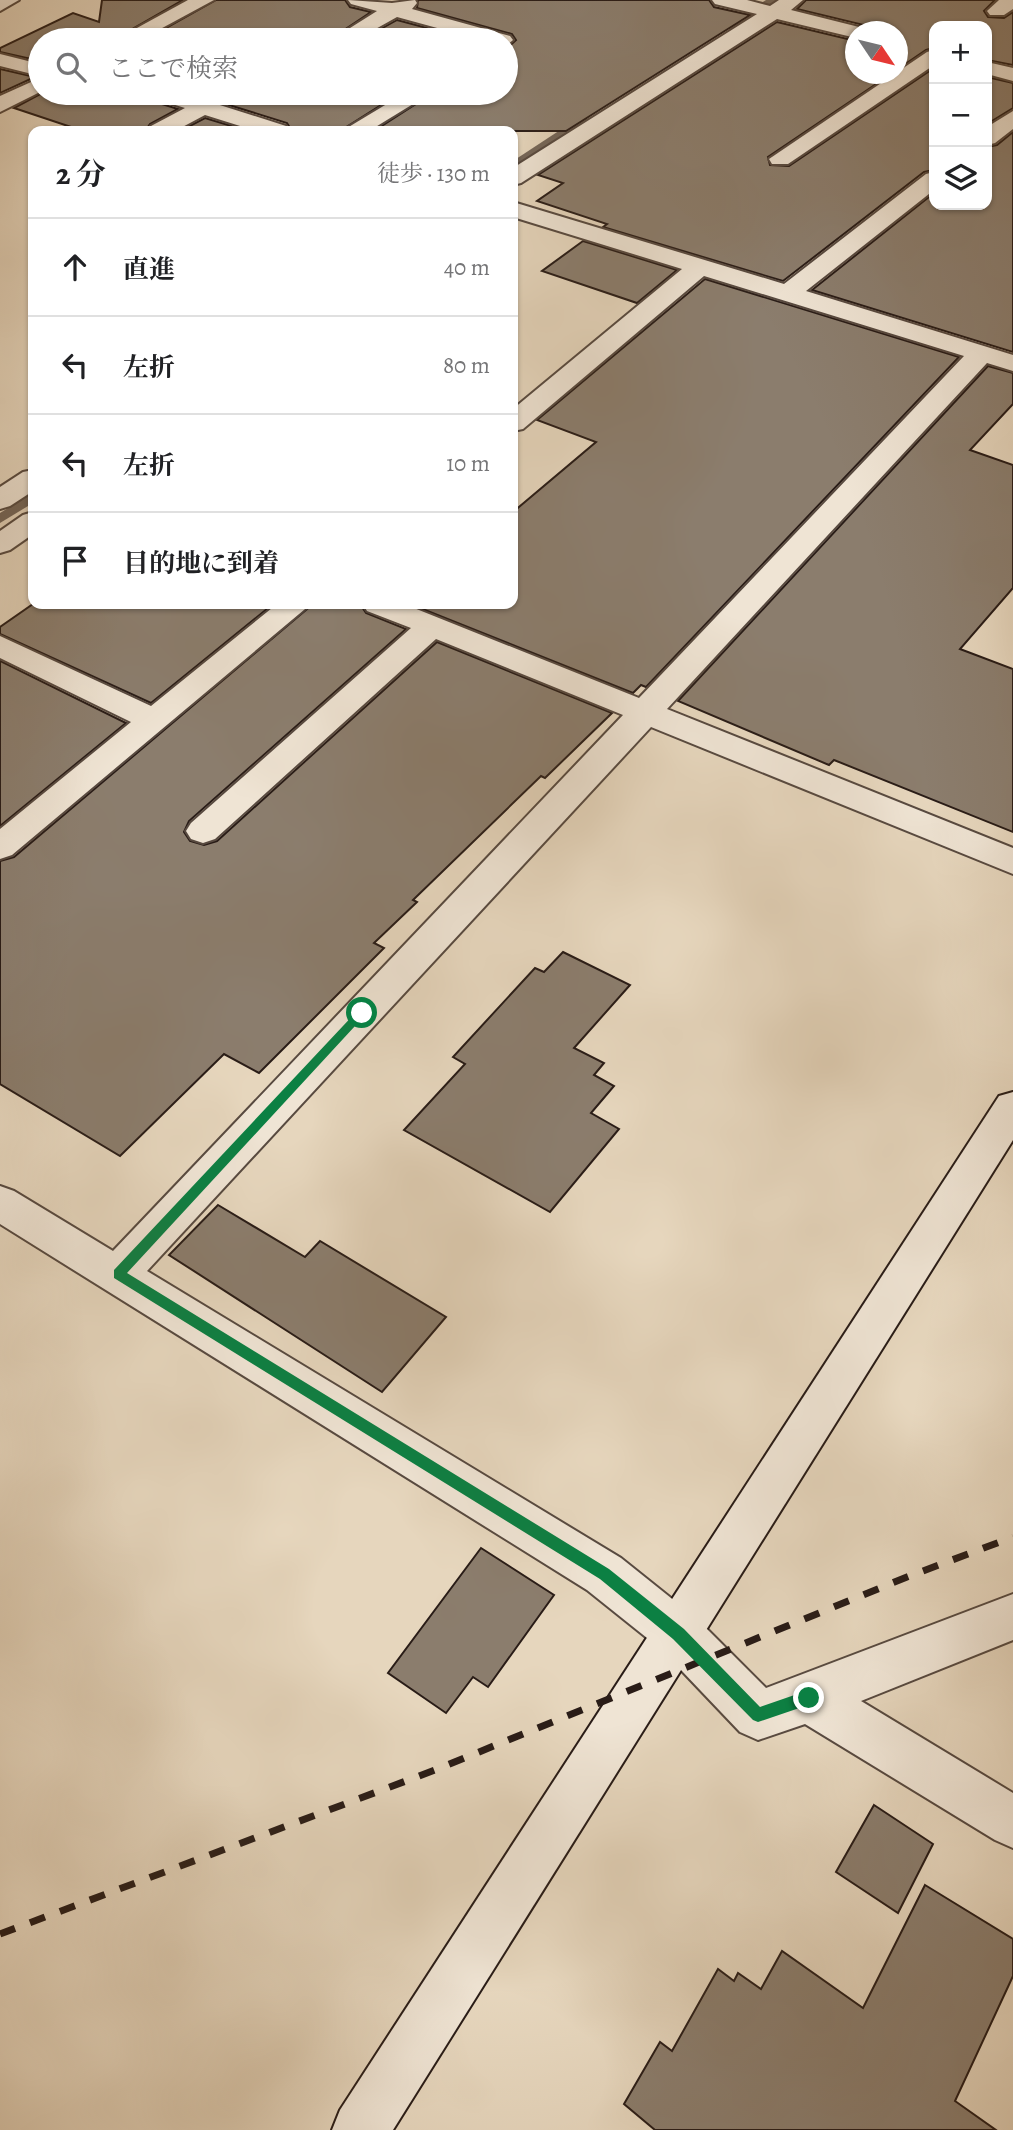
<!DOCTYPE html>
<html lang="ja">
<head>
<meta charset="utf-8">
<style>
	body { margin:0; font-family:Alegreya,"Noto Serif JP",serif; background:#f2f2f2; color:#202124 }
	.controls { position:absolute; right:21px; top:21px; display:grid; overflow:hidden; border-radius:14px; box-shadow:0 2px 5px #0004 }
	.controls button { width:63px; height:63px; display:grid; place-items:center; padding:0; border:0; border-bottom:2px solid #e0e0e0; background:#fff; color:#202124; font:35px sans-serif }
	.compass { position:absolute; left:845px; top:21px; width:63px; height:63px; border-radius:50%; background:#fff; box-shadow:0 2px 5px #0004; rotate:125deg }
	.stop { position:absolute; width:21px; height:21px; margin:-16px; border:5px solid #0b8043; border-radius:50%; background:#fff }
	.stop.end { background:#0b8043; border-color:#fff; box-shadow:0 2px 7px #0008 }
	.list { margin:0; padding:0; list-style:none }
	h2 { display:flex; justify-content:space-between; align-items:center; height:91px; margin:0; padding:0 28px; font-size:30px }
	h2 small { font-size:23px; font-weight:400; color:#757577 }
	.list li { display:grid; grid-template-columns:46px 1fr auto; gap:21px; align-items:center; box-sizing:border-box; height:98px; padding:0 28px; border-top:2px solid #e0e0e0 }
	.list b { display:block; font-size:26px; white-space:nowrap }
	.list em { font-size:23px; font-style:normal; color:#757577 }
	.icon { flex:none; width:38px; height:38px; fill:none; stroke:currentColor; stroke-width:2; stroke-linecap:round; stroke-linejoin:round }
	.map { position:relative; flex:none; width:1013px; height:2130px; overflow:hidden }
	.search { position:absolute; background:#fff; box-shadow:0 2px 5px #0004; left:28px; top:28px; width:490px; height:77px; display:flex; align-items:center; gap:18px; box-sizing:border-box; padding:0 24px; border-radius:38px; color:#757577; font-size:26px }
	.panel { position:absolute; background:#fff; box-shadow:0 2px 5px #0004; left:28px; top:126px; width:490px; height:483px; border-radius:14px }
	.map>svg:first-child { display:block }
</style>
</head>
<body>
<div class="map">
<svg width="1013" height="2130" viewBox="0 0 1013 2130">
	<rect width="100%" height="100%" fill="#e6d6bd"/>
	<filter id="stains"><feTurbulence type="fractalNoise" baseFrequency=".00286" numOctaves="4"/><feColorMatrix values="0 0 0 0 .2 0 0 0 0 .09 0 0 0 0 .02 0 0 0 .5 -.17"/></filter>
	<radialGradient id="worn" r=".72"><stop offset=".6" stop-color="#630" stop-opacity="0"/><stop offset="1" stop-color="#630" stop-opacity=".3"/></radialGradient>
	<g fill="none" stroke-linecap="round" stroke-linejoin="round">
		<g fill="#746659" fill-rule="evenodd">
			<path d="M766,0H777L733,29H727V25Z"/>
			<path d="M580,117L589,119L513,168V161Z"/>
			<path d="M33,493V503L0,523V513Z"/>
		</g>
	</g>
	<g fill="#8b7d6d" stroke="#291c17" stroke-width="2">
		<path d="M102,0H183L113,40H40V61L0,52V48L73,13L99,22Z"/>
		<path d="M216,0H345L350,7L371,12L329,40H145Z"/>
		<path d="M418,0H709L714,7L750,15L566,131H374L433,93H506V49L516,40L512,34L417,8Z"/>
		<path d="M806,0H995L984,11L988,17L1004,18L1013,12V65L987,60V26H934V48L926,50L898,69V32H868L864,25L797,9Z"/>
		<path d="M397,20L472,40H361Z"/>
		<path d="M777,22L856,41V74H891L768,157L770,165L789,166L934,68V170L924,172L783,281L603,227L607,224L537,201L563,183L538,175Z"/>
		<path d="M0,69L35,77L0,93Z"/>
		<path d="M987,77L1013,83V108L987,124Z"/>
		<path d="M42,93H147L152,101L178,109L150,124L145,131H83L14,108Z"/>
		<path d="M190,93H400L340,131H292L287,123Z"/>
		<path d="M205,118L248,131H180Z"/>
		<path d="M1013,132V352L812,290L934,193V205H987V147L997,145Z"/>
		<path d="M583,241L677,270L637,303L542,271Z"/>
		<path d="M705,279L959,357L646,687L641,685L633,693L410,604H513V512L596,442L537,420Z"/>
		<path d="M988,366L1013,373V404L970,450L1013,465V588L960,649L1013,669V832L834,760L829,765L678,701Z"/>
		<path d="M33,604H273L151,703L0,634V627Z"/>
		<path d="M313,604H360L366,613L406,629L189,821L184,832L190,841L204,845L217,841L437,642L612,713L545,778L541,776L413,900L417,902L374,943L384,948L259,1073L224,1054L120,1156L0,1084V861L14,857Z"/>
		<path d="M0,661L126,723L0,826Z"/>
		<path d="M563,952L630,985L574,1048L604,1063L594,1075L614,1086L591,1113L619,1129L550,1212L404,1130L465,1064L453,1057L535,968L544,972Z"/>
		<path d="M218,1205L305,1257L320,1241L446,1317L382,1392L169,1255Z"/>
		<path d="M481,1548L554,1595L488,1687L473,1677L446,1713L388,1673Z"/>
		<path d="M874,1805L933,1844L898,1913L836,1872Z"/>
		<path d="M925,1885L1013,1939V1976L955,2101L996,2130H655L624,2104L660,2042L672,2051L718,1969L734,1981L738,1973L761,1989L782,1951L863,2008Z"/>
	</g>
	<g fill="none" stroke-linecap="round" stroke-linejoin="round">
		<g stroke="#584a40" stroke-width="4">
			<g id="street">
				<path d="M0,0H19L0,11Z"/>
				<path d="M188,0H214L140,40H115Z"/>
				<path d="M348,0L392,3L415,0L417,3L412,9L510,36L513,40L506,46V40H481L397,17L356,40H331L377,11L351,4Z"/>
				<path d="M712,0H747L770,6L779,0H803L791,10L863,28L866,32H856V38L777,19L521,183L513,185V168L757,14L715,4Z"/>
				<path d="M999,0H1013V9L1004,15H990L987,11Z"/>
				<path d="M934,50V65L788,164H772L769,159L927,52Z"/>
				<path d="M0,54L40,64V76L0,66Z"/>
				<path d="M987,62L1013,68V81L987,74Z"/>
				<path d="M40,78V92L0,112V96Z"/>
				<path d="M150,93H182L286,126L289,131H256L205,115L175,131H148L151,126L185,108L153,98Z"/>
				<path d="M405,93H431L369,131H342Z"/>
				<path d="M1013,111V129L995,143L987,145V127Z"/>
				<path d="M934,172V190L806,291L1013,355V371L987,363L667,709L1013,848V874L651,727L147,1271L621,1558L696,1618L766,1688L1013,1594V1640L861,1701L1013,1793V1848L995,1840L805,1724L758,1740L740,1732L662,1650L587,1590L0,1224V1186L14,1191L113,1251L623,715L436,639L215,839L203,843L191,839L186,831L191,823L411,628L367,611L363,604H404L639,698L964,356L704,276L523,429L513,431V409L682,269L513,217V202L784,284L926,174Z"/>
				<path d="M33,470V491L10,506L0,509V487L23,472Z"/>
				<path d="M33,512V534L10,550L0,553V531L23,515Z"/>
				<path d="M277,604H311L12,855L0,859V829L131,722L0,658V636L151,706Z"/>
			</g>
		</g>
		<g stroke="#291c17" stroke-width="4">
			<path id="secondary" d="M1013,1092V1140L393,2130H332L340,2110L999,1096Z"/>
		</g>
		<use href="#street" fill="#efe4d4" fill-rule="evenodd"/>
		<use href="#secondary" fill="#efe4d4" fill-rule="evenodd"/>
		<path stroke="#291c17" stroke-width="7" stroke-dasharray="16 16" stroke-linecap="butt" d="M0,1934L435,1770L907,1577L1013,1537"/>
	</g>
	<path fill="#0b8043" d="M358,1010L367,1013L127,1273L609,1569L684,1629L760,1707L809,1690L816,1698L814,1703L758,1722L753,1720L673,1639L600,1579L114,1278V1270Z"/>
	<rect width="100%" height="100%" filter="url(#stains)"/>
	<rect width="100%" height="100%" fill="url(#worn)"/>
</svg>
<div class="controls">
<button>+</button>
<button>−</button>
<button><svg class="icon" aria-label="layers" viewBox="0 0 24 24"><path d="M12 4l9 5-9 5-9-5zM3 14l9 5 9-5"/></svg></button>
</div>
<svg class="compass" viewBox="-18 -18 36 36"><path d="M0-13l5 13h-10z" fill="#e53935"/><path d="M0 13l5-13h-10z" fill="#757577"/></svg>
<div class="stop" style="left:362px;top:1013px"></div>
<div class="stop end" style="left:809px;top:1698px"></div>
<div class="search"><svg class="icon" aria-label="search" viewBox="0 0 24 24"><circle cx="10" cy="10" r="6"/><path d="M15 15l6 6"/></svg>ここで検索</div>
<section class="panel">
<h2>2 分<small>徒歩 · 130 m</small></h2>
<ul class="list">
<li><svg class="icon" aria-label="ahead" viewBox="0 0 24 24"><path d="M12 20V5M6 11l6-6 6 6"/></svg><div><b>直進</b></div><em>40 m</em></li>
<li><svg class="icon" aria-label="left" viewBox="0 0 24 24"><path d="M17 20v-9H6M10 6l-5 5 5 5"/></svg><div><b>左折</b></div><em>80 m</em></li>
<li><svg class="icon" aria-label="left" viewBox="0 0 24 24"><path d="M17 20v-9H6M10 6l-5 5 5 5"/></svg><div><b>左折</b></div><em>10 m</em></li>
<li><svg class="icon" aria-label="arrive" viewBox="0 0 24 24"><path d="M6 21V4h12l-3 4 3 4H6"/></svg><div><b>目的地に到着</b></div></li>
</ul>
</section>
</div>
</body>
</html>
